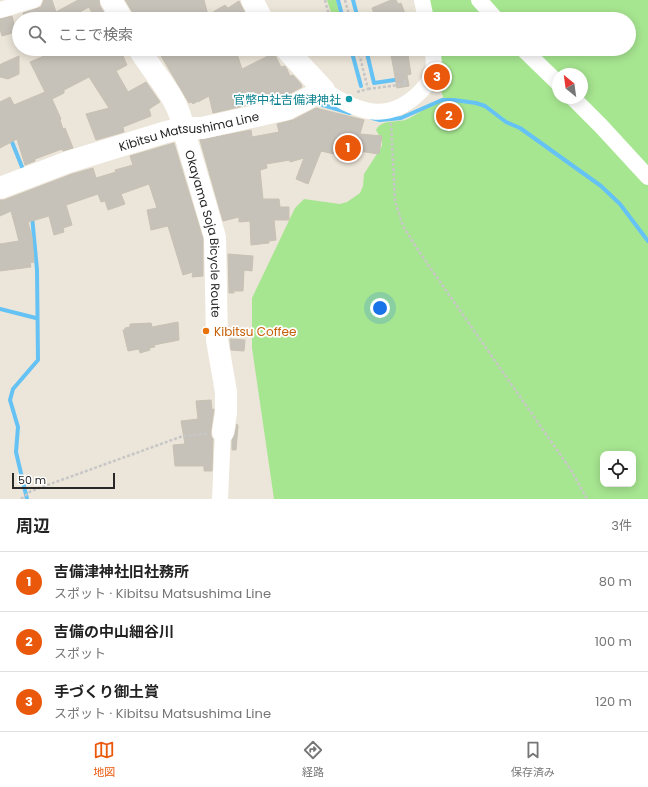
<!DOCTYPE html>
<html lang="ja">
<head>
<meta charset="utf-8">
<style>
	body { margin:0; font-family:Poppins,"Noto Sans JP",sans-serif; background:#f2f2f2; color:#222 }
	.controls { position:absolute; right:12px; bottom:12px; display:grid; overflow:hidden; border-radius:8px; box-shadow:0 2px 10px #0003 }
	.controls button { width:36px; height:36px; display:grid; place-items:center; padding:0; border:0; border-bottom:1px solid #e0e0e0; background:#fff; color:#222; font:20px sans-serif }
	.compass { position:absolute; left:552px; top:68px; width:36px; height:36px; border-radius:50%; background:#fff; box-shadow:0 2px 10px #0003; rotate:331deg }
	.scale { position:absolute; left:12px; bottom:10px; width:103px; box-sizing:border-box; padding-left:4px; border:2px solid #282828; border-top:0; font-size:11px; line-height:14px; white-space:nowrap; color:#282828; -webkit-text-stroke:3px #fff; paint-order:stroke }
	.you { position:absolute; left:380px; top:308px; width:14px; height:14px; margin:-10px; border:3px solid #fff; border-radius:50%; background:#1a73e8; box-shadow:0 0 0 6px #1a73e833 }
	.badge { display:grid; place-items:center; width:26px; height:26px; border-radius:50%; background:#ea580c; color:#fff; font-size:13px; font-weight:700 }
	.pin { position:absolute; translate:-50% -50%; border:2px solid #fff; box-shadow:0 1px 4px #0006 }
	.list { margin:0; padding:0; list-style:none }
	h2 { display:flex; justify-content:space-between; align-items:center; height:52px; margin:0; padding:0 16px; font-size:17px }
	h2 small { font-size:13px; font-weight:400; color:#767676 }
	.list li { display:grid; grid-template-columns:26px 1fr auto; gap:12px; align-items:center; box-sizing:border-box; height:60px; padding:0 16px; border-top:1px solid #e0e0e0 }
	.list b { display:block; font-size:15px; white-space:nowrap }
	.list p { margin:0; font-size:13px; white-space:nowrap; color:#767676 }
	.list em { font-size:13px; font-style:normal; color:#767676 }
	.icon { flex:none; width:22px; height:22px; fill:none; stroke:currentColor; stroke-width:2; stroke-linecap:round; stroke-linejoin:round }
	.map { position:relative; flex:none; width:648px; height:499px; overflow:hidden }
	.search { position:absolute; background:#fff; box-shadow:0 2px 10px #0003; left:12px; right:12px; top:12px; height:44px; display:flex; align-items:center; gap:10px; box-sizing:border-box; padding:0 14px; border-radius:22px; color:#767676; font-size:15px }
	.sheet { height:232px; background:#fff }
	nav { display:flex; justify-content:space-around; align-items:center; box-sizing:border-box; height:56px; border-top:1px solid #e0e0e0; background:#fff; font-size:11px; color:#767676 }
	nav a { display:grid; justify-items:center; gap:2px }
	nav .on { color:#ea580c }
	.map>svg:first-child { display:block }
</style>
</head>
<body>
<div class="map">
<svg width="648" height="499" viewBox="0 0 648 499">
	<rect width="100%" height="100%" fill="#ece5d9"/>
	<g fill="#a7e691" fill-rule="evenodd">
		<path d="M327,0H336L341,19H333Z"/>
		<path d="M428,0H648V499H274L252,348V298L295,208L304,199L340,204L347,202L360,193L363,186L364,174L382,146V141L376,130C382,119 394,123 405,120C414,117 421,110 430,106C435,104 440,104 444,100L440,87L442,64L439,49H629V19H432ZM558,74H582V98H558ZM603,454H633V484H603Z"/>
		<path d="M303,49H337L339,54L308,56L306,54Z"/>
	</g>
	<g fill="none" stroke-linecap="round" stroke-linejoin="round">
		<g stroke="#65c2f4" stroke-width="4">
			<path d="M338,0L343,19"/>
			<path d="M353,0L358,19"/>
			<path d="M351,49L361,86"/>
			<path d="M366,49L374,83L401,79"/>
			<path d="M316,103L350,113"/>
			<path d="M372,118L380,120L401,118L442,100H454L476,103L485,106L506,122L520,128L601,186L620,204L648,241"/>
			<path d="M10,137L24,172"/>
			<path d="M0,309L36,318"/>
			<path d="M27,499L16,452L18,427L10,400L13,389L38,360L37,270L32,216"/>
		</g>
	</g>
	<g fill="#c7c2b9" stroke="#c7c1b3">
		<path d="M44,0H52L56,12L78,0H99L100,6L108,19H95L89,7L67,19H26L23,13L41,7Z"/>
		<path d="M125,0H204L208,15L225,5L228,8L239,1L248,19H134L133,13Z"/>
		<path d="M391,0H396L398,4L401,3L407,19H376L372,8Z"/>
		<path d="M12,16L16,32L2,36L0,29V19Z"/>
		<path d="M41,49H120L127,65L116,71L128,92L146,82L160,102L149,109L151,116L123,127L124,132L96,140L86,114L109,108L89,77L64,90V93L52,99L61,119L60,120L63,129L65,128L73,148L63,151L62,149L35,159V161L25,165L17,139L0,148V102L10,97L14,105L45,92L30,62L44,56Z"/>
		<path d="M157,49H232L235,55L237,54L242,69L274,53L281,67L285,66L287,69L290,76L293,75L301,84L302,87L283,97L281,98L279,92L251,100L252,104L213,113L209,96L198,102V101L193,104L191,102L189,103Z"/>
		<path d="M390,49H407L411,74L407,75L409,86L397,88Z"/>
		<path d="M19,56V74L8,79L0,77V66L1,64Z"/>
		<path d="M316,108L364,120L360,134L382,136L379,154L358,151L356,159L321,151L308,184L296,179L304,158L290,162V160L266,164L267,168L260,170L263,199H279L280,207H289V220H274L276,240L269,241V243L251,245L250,221L239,222V217L223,221L200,140L251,130L252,137L279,132L277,124L293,120Z"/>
		<path d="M174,143L203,239V276L192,277L193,272L183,275L168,226L151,230L147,210L157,208L149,184L121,194L125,204L108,210L105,201L101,202L98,194L66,205L72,225L63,228L64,232L54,235L49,216L28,222L32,237L34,262L30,263L31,267L0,271V244L19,241L11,211L0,216V200H4L72,174L93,168L96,178L116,172L115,170L133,165L130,156Z"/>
		<path d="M228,254L253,256L252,271L244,270L243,291H234V293H229Z"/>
		<path d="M178,322L179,340L154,345L155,347L149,348L150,350L140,353L139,349L128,351L123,330H125V328L130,327V324L151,323L152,327Z"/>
		<path d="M230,339L245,340L244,351L231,350Z"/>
		<path d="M211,400L212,410L214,409L211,430V436L213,439L212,471H204V466H175L173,445L185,444L181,421L198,419L196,401Z"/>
		<path d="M237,424L238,426L236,450H232V440L235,434Z"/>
	</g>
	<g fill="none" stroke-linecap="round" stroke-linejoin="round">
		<g stroke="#c7c7c7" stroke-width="2.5" stroke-dasharray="3 2" stroke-linecap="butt">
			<path d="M325,0L330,19"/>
			<path d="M345,0L350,19"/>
			<path d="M339,49V50"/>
			<path d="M368,89L406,84L404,78"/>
			<path d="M357,92L368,89L358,49"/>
			<path d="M391,123L395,201L403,226L420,253L571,470L587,499"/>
			<path d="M21,499L31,491L183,436L207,434"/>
		</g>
		<g stroke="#fff" stroke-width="16">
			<path d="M422,0L426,19"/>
			<path d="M479,0L496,19"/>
			<path d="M0,10L34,0"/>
			<path d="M523,49L558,83"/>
			<path d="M324,90C358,113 389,124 421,91C434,78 436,67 432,49"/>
			<path d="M573,98L601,126L648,177"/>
			<path d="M220,499L223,432"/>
		</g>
		<g stroke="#fff" stroke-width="22">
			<path d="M111,0L122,19"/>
			<path d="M252,0L262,19"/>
			<path id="s1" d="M139,49C154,74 180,100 183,128L215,237L217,340L226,392V413L223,432"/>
			<path id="s2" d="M0,188L68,162L166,132L183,128H202L287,109L324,90L286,49"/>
		</g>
	</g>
	<circle fill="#0f9aa8" stroke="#fff" stroke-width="1.5" cx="349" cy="99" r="4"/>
	<circle fill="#e8710a" stroke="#fff" stroke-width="1.5" cx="206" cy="331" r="4"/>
	<g text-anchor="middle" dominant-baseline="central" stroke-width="3.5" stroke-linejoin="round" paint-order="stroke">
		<g font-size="12" fill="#0d838f" stroke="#fff" text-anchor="end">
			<text x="341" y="99">官幣中社吉備津神社</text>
		</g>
		<g font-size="12" fill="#282828" stroke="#fff">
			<text stroke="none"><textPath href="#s2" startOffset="198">Kibitsu Matsushima Line</textPath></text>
			<text stroke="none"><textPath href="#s1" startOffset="200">Okayama Soja Bicycle Route</textPath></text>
		</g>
		<g font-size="12" fill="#c56008" stroke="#fff" text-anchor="start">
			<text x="214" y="331">Kibitsu Coffee</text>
		</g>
	</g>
</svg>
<div class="controls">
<button><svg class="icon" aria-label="locate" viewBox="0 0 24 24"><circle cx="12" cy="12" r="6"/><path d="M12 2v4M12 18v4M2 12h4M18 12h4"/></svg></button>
</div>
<svg class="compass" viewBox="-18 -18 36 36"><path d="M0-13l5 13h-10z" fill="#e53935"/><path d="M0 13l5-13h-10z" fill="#767676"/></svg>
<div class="scale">50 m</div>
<div class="you"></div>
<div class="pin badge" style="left:348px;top:148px">1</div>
<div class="pin badge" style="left:449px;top:116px">2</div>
<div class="pin badge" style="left:437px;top:77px">3</div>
<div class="search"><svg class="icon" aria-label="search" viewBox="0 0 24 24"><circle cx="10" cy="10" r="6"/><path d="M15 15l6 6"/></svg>ここで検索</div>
</div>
<section class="sheet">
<h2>周辺<small>3件</small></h2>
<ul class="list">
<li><span class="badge">1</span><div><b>吉備津神社旧社務所</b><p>スポット · Kibitsu Matsushima Line</p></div><em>80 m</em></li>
<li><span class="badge">2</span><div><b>吉備の中山細谷川</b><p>スポット</p></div><em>100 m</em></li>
<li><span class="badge">3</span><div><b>手づくり御土賞</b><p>スポット · Kibitsu Matsushima Line</p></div><em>120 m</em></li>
</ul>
</section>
<nav>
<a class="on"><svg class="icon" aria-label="map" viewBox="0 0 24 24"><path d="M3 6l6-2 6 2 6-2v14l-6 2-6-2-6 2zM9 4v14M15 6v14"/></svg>地図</a>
<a><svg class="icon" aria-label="directions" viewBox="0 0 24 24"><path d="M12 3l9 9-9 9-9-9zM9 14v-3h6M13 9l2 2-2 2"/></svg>経路</a>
<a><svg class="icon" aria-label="saved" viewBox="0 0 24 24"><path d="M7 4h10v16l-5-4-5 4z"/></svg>保存済み</a>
</nav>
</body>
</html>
